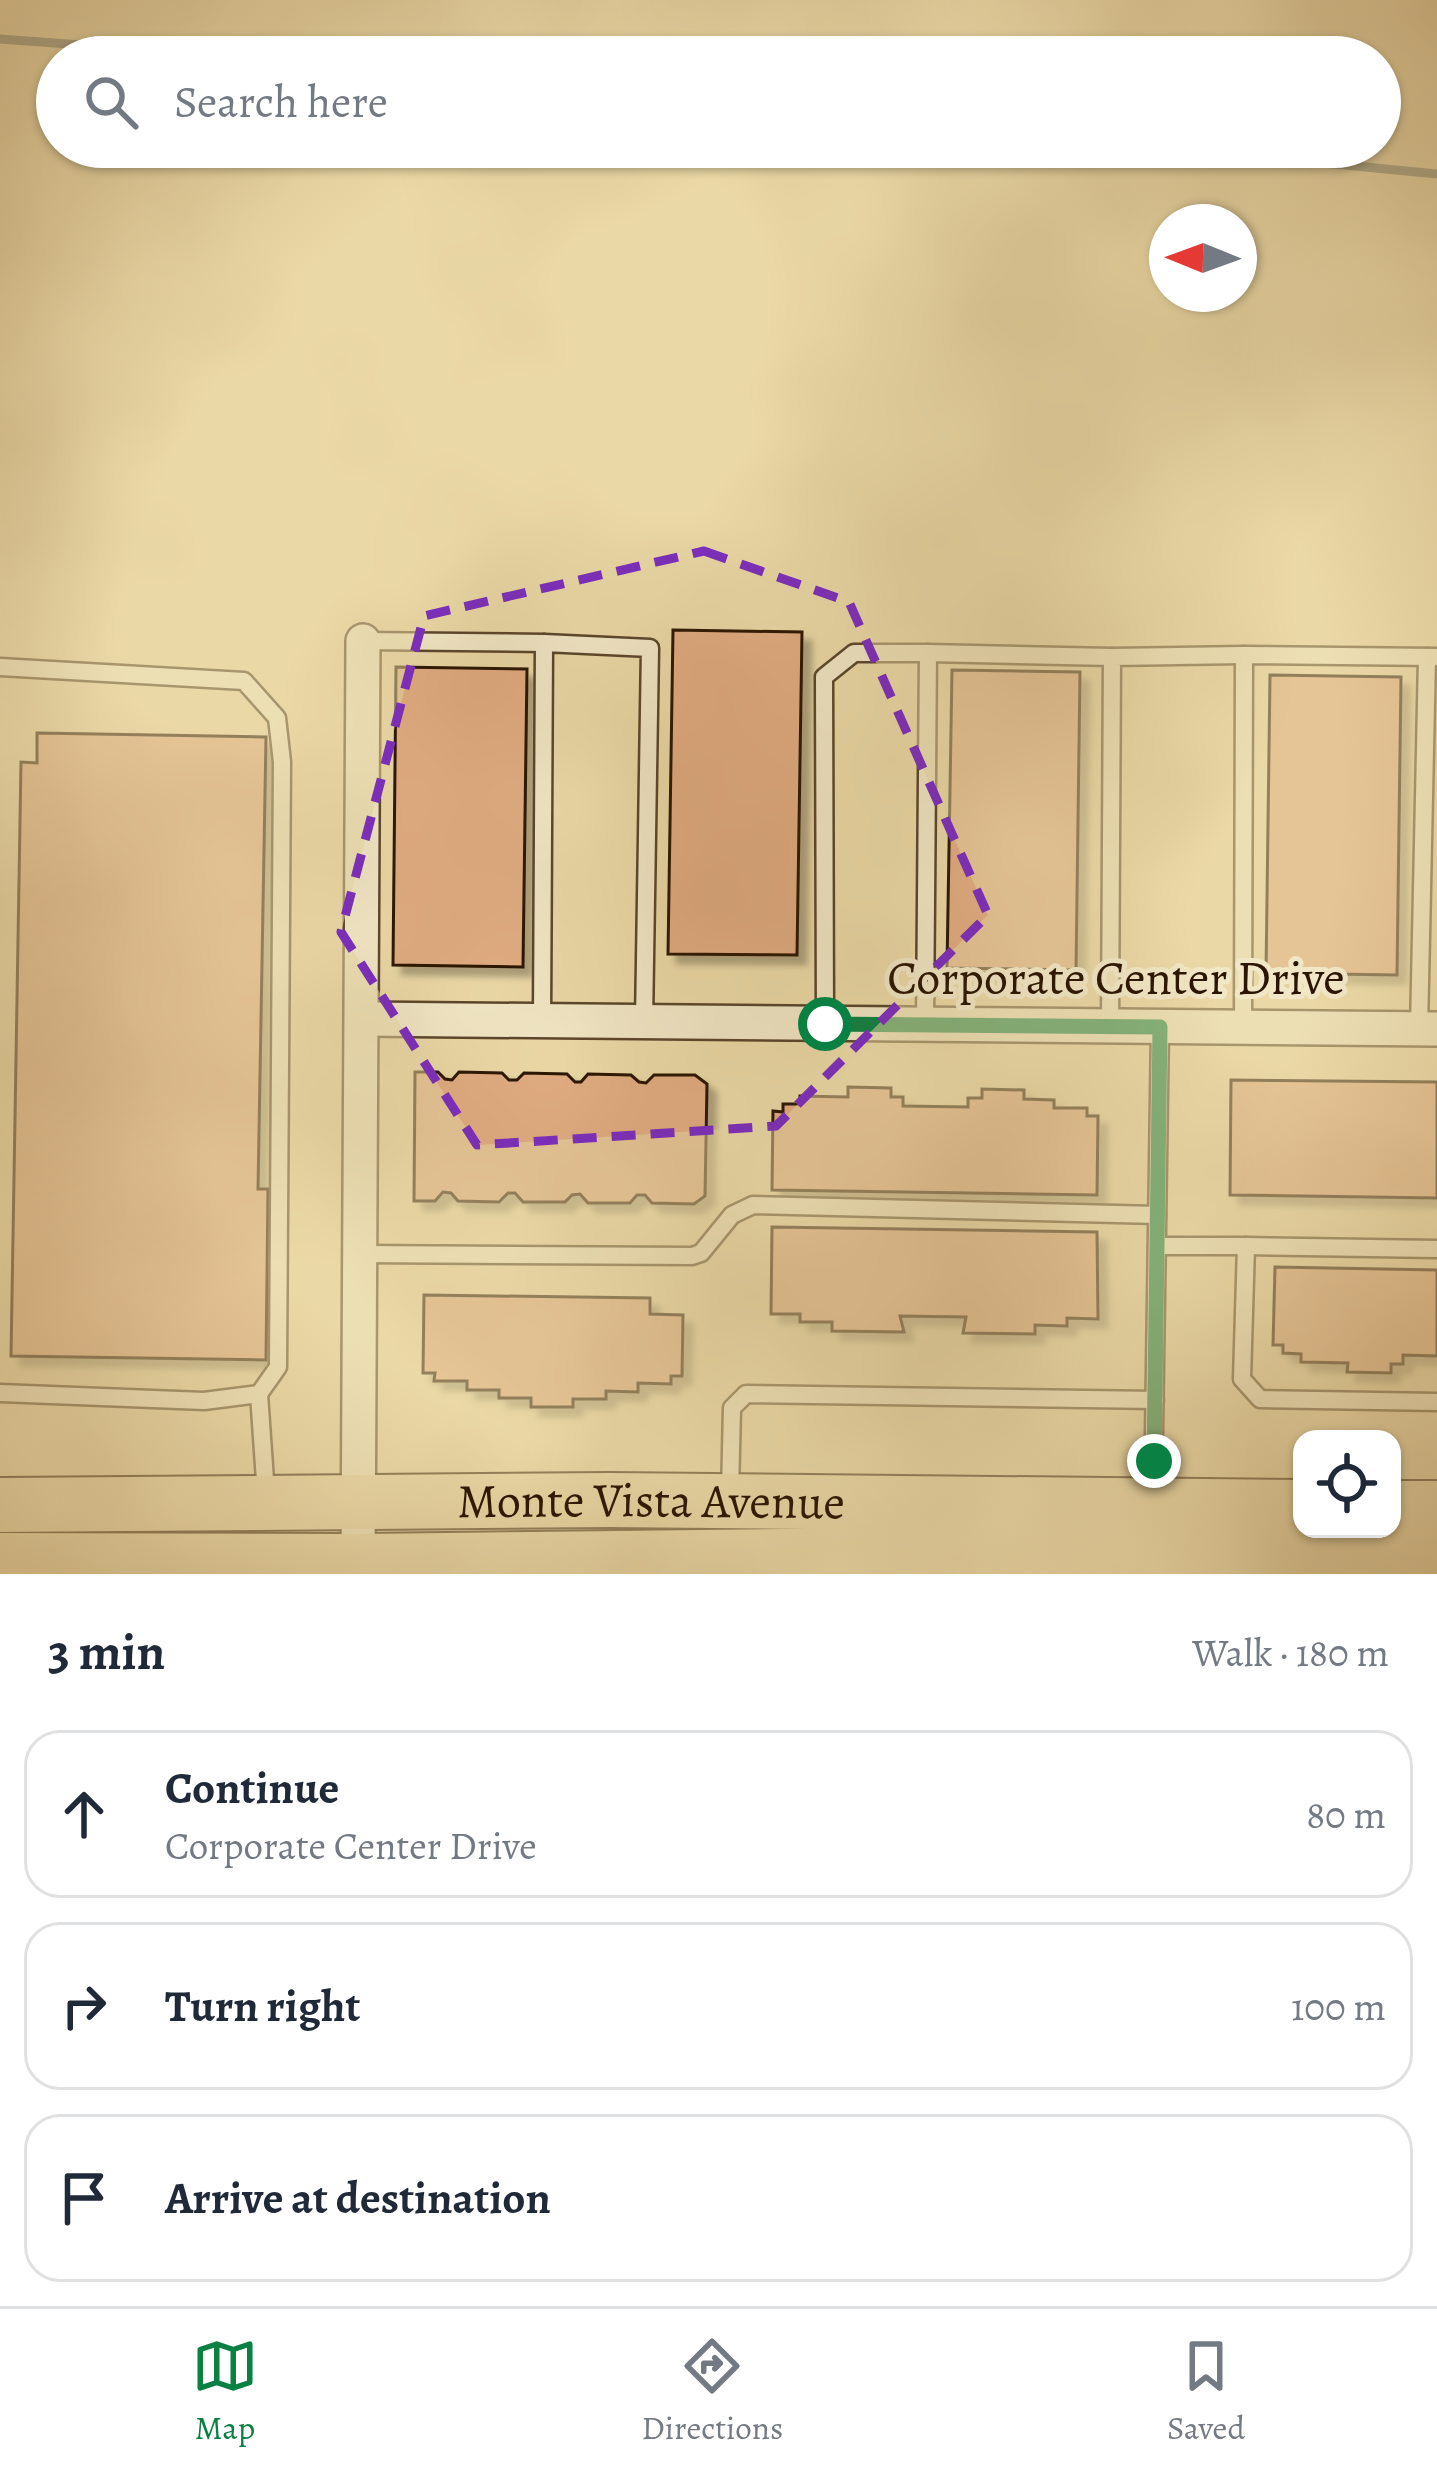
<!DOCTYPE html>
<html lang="en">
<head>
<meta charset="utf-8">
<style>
	body { margin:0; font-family:Alegreya,serif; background:#f6f6f7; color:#1f2937 }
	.controls { position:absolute; right:36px; bottom:36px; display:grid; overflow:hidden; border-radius:24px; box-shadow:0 3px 9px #0004 }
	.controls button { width:108px; height:108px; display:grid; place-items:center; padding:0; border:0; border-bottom:3px solid #e0e1e3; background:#fff; color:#1f2937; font:60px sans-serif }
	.compass { position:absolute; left:1149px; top:204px; width:108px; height:108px; border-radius:50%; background:#fff; box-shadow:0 3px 9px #0004; rotate:271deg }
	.stop { position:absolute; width:36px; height:36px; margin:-27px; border:9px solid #0b8043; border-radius:50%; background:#fff }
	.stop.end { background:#0b8043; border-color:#fff; box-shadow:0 3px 12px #0008 }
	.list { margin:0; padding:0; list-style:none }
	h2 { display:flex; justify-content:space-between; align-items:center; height:156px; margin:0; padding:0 48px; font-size:51px }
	h2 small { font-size:39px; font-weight:400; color:#747a83 }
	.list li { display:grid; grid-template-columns:78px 1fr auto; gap:36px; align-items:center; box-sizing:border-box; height:168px; margin:0 24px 24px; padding:0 24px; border:3px solid #e0e1e3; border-radius:36px }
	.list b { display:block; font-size:45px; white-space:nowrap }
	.list p { margin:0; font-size:39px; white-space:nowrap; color:#747a83 }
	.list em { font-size:39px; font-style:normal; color:#747a83 }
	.icon { flex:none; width:66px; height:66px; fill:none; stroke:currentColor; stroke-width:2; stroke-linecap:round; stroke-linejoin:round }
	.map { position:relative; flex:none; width:1437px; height:1574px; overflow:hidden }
	.search { position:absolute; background:#fff; box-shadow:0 3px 9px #0004; left:36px; right:36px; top:36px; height:132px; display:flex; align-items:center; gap:30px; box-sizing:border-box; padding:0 42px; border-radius:66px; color:#747a83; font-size:45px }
	.sheet { height:732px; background:#fff }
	nav { display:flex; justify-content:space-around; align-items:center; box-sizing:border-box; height:168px; border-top:3px solid #e0e1e3; background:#fff; font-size:33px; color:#747a83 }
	nav a { display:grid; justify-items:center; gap:6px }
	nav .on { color:#0b8043 }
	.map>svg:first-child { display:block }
</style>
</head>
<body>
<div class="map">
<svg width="1437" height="1574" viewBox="0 0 1437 1574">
	<defs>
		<filter id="shadow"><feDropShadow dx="9" dy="9" stdDeviation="3" flood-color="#0004"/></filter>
	</defs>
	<rect width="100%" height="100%" fill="#ead8a6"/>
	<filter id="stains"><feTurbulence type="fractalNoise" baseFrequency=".00167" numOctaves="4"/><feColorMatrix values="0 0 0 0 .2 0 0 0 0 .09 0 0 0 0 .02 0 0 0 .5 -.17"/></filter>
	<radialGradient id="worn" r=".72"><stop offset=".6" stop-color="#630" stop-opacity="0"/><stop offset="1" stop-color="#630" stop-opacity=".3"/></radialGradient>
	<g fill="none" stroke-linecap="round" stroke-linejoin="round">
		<g stroke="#6e776b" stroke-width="9">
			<path d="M0,39L245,57"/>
			<path d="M1162,147L1437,174"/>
		</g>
	</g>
	<g fill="#e0ab81" stroke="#2a1502" stroke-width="3" filter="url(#shadow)">
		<path d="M673,630L802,632L797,955L668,954Z"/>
		<path d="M396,667L527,669L523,967L393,965Z"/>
		<path d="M952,670L1080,672L1076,970L947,968Z"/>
		<path d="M1270,675L1401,677L1397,975L1266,973Z"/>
		<path d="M37,733L266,737L258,1189H268L266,1360L11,1356L21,762L37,763Z"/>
		<path d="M415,1072H438L445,1079L452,1080L459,1072L502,1073L509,1080H517L524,1073L567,1074L575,1082H581L588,1074L631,1075L639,1082L646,1083L654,1075H695L707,1084L705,1196L694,1204L652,1203L645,1195H637L630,1203H588L580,1194L572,1195L565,1202H523L515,1193H508L499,1202L458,1201L451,1193L443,1192L435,1201H414Z"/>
		<path d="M1231,1080L1437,1082V1198L1230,1195Z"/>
		<path d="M848,1087L891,1088V1097H903V1106L968,1107V1098H982V1089L1024,1090V1099L1054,1100V1108H1087V1116H1098L1097,1195L772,1190L773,1111L783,1112V1104H800V1096L848,1097Z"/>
		<path d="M772,1227L1097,1232L1098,1319L1067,1318V1326L1035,1325V1334L963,1333L966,1317L900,1316L904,1332L832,1331V1322H800V1314H771Z"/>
		<path d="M1275,1267L1437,1270V1356L1403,1355V1364H1391V1373L1347,1372L1348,1363L1301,1362V1354L1283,1353V1345H1273Z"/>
		<path d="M424,1295L650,1298V1314L683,1315L682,1376H671V1384L638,1383V1392L606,1391V1399H573V1407H531V1398H499V1390H467V1381H434L435,1373H423Z"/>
	</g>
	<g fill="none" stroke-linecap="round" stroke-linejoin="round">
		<g stroke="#5a462b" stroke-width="21">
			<g id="lane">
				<path d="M363,641L544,643"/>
				<path d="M928,653L1112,657"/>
				<path d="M0,667L244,681L277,718L282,762L278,1367L259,1394L204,1401L0,1393"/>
				<path d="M542,1021L544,643L650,648L644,1022"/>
				<path d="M825,1024L824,677L854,653H928L925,1025"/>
				<path d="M1110,1026L1112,657L1244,655"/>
				<path d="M1243,1027L1244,655L1437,657"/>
				<path d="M1419,1029L1427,657"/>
				<path d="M1157,1246H1246L1242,1379L1260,1399L1437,1402"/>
				<path d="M1246,1246L1437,1249"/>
				<path d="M360,1254L692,1256L701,1253L732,1215L753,1205L1157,1215"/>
				<path d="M259,1394L266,1495"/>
				<path d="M730,1493L732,1408L746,1394L1155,1400"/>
				<path d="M1153,1500L1160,1027"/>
			</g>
		</g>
		<g stroke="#5a462b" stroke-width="38">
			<g id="street">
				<path d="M362,1019L1437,1029"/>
				<path d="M358,1561L363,641"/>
			</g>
		</g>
		<g stroke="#2a1502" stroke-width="58">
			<g id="primary">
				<path id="s1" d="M0,1505L610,1500L1302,1507"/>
				<path d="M1392,1508H1437"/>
				<path d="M0,1560L358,1561L1373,1549L1437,1552"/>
			</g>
		</g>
		<use href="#lane" stroke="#f1e6c5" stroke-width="16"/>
		<use href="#street" stroke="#f1e6c5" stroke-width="33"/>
		<use href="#primary" stroke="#ead8a6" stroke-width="54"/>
	</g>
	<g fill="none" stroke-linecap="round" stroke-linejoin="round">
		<path stroke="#0b8043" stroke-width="15" d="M825,1024L1160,1027L1154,1461"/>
	</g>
	<path d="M0 0H1437V1574H0ZM704,551L849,602L988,915L776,1126L477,1145L341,932L424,616Z" fill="#ead8a6" fill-opacity=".55" fill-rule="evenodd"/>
	<path fill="none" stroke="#7b2cbf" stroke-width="9" stroke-dasharray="24 15" stroke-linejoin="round" d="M704,551L849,602L988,915L776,1126L477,1145L341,932L424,616Z"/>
	<g text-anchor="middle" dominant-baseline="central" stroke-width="10" stroke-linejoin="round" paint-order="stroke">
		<g font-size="48" fill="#2a1502" stroke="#f1e6c5">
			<text x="1116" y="978">Corporate Center Drive</text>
			<text stroke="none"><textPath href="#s1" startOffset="651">Monte Vista Avenue</textPath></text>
		</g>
	</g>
	<rect width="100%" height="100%" filter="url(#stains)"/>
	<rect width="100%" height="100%" fill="url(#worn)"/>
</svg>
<div class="controls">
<button><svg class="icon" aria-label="locate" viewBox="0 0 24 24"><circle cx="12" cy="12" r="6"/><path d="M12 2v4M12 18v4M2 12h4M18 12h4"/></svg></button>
</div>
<svg class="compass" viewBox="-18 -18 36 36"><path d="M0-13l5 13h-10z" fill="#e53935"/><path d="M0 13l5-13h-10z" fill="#747a83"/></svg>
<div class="stop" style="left:825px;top:1024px"></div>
<div class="stop end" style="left:1154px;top:1461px"></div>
<div class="search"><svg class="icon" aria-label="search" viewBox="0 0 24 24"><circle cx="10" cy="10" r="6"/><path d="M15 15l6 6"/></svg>Search here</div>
</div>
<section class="sheet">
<h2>3 min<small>Walk · 180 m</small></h2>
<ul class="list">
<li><svg class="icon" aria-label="ahead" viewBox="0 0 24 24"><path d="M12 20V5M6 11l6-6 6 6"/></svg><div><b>Continue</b><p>Corporate Center Drive</p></div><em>80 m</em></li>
<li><svg class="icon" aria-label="right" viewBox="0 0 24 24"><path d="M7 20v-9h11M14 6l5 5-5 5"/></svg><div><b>Turn right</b></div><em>100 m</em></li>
<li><svg class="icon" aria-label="arrive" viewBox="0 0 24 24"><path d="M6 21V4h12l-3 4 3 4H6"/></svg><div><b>Arrive at destination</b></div></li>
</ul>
</section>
<nav>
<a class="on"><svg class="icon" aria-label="map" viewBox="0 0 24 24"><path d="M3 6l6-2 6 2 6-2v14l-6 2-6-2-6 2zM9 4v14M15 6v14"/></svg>Map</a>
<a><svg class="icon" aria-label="directions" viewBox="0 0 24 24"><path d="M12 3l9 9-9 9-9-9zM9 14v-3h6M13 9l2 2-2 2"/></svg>Directions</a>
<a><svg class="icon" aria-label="saved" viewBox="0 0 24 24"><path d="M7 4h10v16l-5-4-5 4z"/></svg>Saved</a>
</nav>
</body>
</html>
